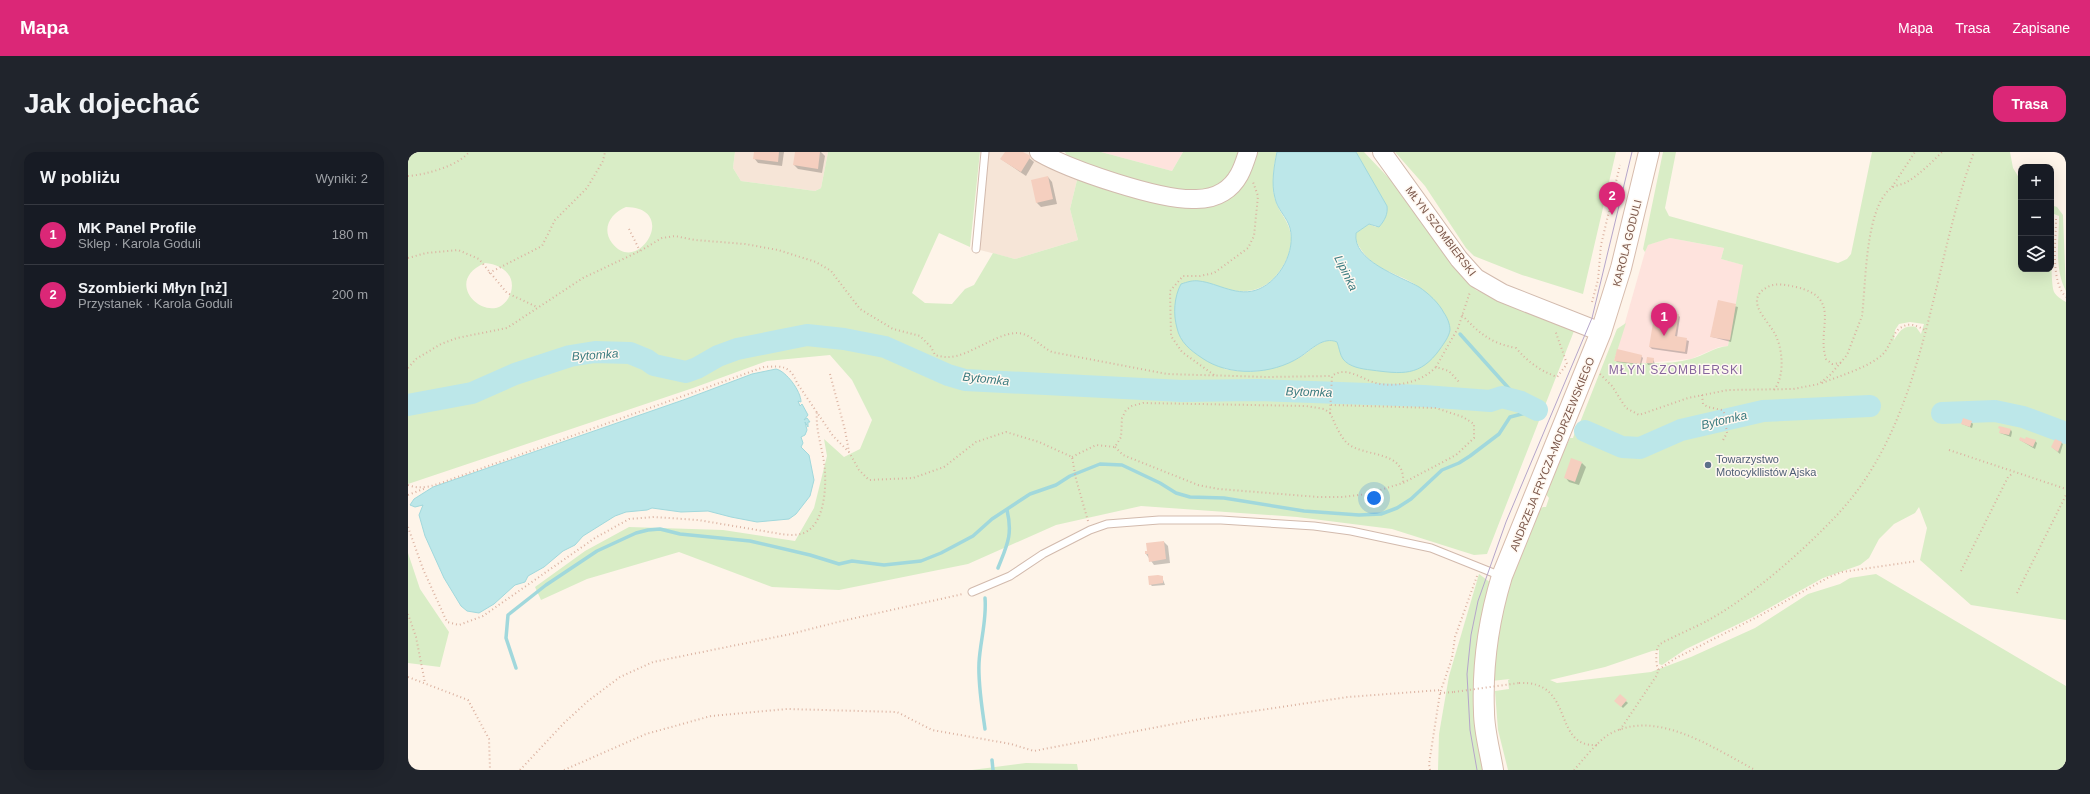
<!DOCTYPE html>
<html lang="pl">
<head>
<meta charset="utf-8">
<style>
	body { margin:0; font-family:Helvetica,sans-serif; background:#20242c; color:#f1f3f6 }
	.controls { position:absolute; right:12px; top:12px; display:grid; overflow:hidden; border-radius:8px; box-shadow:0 4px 16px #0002 }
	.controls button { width:36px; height:36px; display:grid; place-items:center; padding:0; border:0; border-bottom:1px solid #363941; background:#171b24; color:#f1f3f6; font:20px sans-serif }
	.you { position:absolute; left:966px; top:346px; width:14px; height:14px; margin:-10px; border:3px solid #fff; border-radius:50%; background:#1a73e8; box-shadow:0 0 0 6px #1a73e833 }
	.badge { display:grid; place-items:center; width:26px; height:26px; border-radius:50%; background:#db2777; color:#fff; font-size:13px; font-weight:700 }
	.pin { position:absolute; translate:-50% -33px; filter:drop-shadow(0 1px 2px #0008) }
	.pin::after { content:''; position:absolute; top:21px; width:14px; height:12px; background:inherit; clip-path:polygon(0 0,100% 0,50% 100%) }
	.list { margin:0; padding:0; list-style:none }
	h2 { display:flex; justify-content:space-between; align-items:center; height:52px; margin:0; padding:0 16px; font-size:17px }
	h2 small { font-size:13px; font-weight:400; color:#9ea1a6 }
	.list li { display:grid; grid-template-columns:26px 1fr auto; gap:12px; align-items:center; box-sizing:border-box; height:60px; padding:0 16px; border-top:1px solid #363941 }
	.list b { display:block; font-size:15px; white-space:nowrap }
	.list p { margin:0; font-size:13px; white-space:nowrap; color:#9ea1a6 }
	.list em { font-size:13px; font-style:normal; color:#9ea1a6 }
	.icon { flex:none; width:22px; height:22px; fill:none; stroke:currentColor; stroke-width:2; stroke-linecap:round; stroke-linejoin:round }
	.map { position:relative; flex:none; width:1658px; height:618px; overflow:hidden; border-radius:12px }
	header { display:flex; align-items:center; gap:24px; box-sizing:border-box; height:56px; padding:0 20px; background:#db2777; color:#fff }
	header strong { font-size:19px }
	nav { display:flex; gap:22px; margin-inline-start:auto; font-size:14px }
	.intro { display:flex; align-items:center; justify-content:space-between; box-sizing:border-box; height:96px; padding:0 24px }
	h1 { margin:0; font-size:28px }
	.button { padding:10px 18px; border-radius:12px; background:#db2777; color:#fff; font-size:14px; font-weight:700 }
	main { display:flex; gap:24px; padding:0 24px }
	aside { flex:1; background:#171b24; border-radius:12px; box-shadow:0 4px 16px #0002 }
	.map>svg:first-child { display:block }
</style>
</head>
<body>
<header>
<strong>Mapa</strong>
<nav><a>Mapa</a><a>Trasa</a><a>Zapisane</a></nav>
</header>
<div class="intro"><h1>Jak dojechać</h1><a class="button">Trasa</a></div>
<main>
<aside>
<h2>W pobliżu<small>Wyniki: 2</small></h2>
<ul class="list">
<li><span class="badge">1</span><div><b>MK Panel Profile</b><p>Sklep · Karola Goduli</p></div><em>180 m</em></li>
<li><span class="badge">2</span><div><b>Szombierki Młyn [nż]</b><p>Przystanek · Karola Goduli</p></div><em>200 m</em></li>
</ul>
</aside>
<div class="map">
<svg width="1658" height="618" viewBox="0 0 1658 618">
	<rect width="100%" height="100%" fill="#fef4e9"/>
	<g fill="#f6e5d7">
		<path d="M327,0H420L413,36L407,39L333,29L325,16Z"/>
		<path d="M580,0H620L670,24L662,57L670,88L607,107L572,98Z"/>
	</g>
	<g fill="#fee3dd">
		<path d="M693,0H775L764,19Z"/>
		<path d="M1262,86L1316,96L1313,107L1336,113L1320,194L1311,195L1283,207L1225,212L1206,209L1239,93Z"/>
	</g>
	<g fill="#d9edc6" fill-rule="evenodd">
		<path d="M0,0H327L325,16L333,29L407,39L413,36L420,0H572L562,95L531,81L504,141L517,151L544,152L557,137L566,133L585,101L607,107L670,88L662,57L670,24L787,55L810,53L829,41L843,18L849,0H869C865,16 862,40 870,55C875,65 882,72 883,85C884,96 879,108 873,117C851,150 822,139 791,129L816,217C828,219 844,221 856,218C867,216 881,211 891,206C904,199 914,184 929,190L934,205L944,214L1030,199C1044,180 1045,172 1029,154C1024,148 1018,141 1012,136C991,120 967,120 952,96C949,91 947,87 948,81L961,72L968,75L962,26L948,0H956L995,41L1030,91L1068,138L1166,179L1079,402L1066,403L984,377L889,365L733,354L648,373L560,412L431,438L364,435L271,400L179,427L133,448L127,435L177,399L221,375L315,378L387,389L406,356L419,304L416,287L436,305L452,297L464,268L444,228L422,203L359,209L285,236L0,332V259L44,249L55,250L65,249L133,217L131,206L119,213L63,238L44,239L0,249ZM218,55C272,56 230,125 204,91C193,76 203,61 218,55ZM77,111C92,112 108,122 103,140C89,182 28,132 77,111Z"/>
		<path d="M657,0H693L764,19L775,0H832C827,11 822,24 812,31C782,53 700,20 666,10L660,6Z"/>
		<path d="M987,0H1208L1175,142L1114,123L1066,104L1058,96L1017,34Z"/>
		<path d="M1255,0H1268L1257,56L1261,64L1430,111L1439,107L1443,102L1464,0H1602L1605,16L1613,29V117H1643V53L1649,55L1655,63L1658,139C1646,117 1651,88 1651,64L1646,62C1643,71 1642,132 1646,140C1649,145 1653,147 1658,150V279L1616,264L1587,257L1535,260V263L1589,261L1658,283V285L1613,271L1658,286V468L1563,453L1512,408L1519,376L1511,355L1507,361L1486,372L1471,387L1461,406L1452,413L1415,426L1345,465L1278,497L1254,513L1251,512V498L1244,499L1197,515L1142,528L1149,531L1243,520L1283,505L1347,476L1400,442L1432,432L1442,426L1468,422L1658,534V618H1100L1090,578L1087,539L1101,537L1100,528L1102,527L1083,529L1096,445L1130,359L1135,355H1138L1141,346L1137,341L1138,337L1162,286H1165L1167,280L1211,297L1232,299L1273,281L1311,272L1317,274L1322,269L1355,264L1460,258L1462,256L1463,249C1440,253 1414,252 1390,254C1364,255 1339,260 1314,262L1310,265C1292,269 1273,272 1256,279C1246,284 1239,295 1226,293C1207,291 1191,278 1171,273L1209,177L1218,171L1206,209C1227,212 1262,213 1283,207C1296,204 1306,195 1320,194L1335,113L1313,107L1316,96L1262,86L1240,93L1237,100L1235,97ZM1502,170L1516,172L1513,182L1508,175C1495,173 1492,179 1486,188L1487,178L1491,172Z"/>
		<path d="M0,401L12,437L41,480L32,515L0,511Z"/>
		<path d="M1071,422L1083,431L1078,618H1030L1031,582L1041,524Z"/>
		<path d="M618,611L669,612L670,618H564Z"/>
	</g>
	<g fill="#bce7e9" stroke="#a1d8dc">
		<path d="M869,0H948L979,54C980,62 977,68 971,75L961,72L948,81C944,109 992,124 1011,135C1020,141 1031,151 1036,161C1039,165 1042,172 1042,178C1041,185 1036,191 1032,197C1012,225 994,222 963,218C954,217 941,215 935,207C932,203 931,195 929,190C915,184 903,198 892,205C864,223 821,225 794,206C782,198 772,190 769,176C765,162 766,145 773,132C779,130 785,128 791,129C810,131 830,146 851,137C872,128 888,99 882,76C879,65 869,57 867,46C863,32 866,14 869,0Z"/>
		<path d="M368,217C378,219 393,239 393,250L390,249L392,254L394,252L400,263L396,268L399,266L402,270H400V275L397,270L399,278L397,283L393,285L395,291L393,295L401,303L406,328L402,344L388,362L381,367L349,370L323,365L300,359L273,360L244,356L239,358L218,360L207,364L175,384L167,393L155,399L136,415L120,424L117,430L107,433L86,452L71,461L59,459L53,454L36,426L17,384L11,363L15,353L7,355L2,353L6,347L25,335L278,247L344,222Z"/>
	</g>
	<g fill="#0003">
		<path d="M347,0H376L374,14L350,11L346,6Z"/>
		<path d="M388,0H413L417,4L414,21L390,17L386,13Z"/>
		<path d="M598,0H614L626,10L618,24L593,7Z"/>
		<path d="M640,25L644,30L649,52L633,55L629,51Z"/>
		<path d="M1310,150L1330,155L1323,190L1304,185Z"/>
		<path d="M1270,163L1272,165L1269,185L1281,189L1279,202L1244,197L1242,195Z"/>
		<path d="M1233,204L1235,206L1233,213L1209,210L1207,208Z"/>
		<path d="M1240,206L1245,207L1247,212L1240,213L1239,211Z"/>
		<path d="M1563,270L1565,272L1564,276L1554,272Z"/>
		<path d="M1603,278L1604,280L1603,285L1592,281Z"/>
		<path d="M1612,288L1627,289L1629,291L1627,297Z"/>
		<path d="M1653,290L1655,292L1652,302L1644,295Z"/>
		<path d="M1174,311L1178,315L1171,333L1161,330L1157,325Z"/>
		<path d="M756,390L760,394L762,411L746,413L738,402Z"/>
		<path d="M754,425L757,433L744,434L742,432Z"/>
		<path d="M1212,544L1220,551L1215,556L1208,549Z"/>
	</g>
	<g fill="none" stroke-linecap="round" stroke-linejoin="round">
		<g stroke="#a1d8dc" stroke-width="3.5">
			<path d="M1052,182L1113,250"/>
			<path d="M590,416C599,393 605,383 599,358"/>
			<path d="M577,446C579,468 572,490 571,511C570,533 574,555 577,577"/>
			<path d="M108,516L98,486L100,463L138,433L189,399L228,381L240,378L252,377L272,382L342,389L402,403L431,412L444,409L476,413L513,409L533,401L565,384L584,367L622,342L648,333L662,324L692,312L714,313L752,331L768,341L782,345L816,346L896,359L951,363L973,362L989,356L1003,347L1034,318L1051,311L1062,304L1091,282L1102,265L1129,258"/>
			<path d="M584,608L585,618"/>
		</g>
		<g stroke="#bce7e9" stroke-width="22">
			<path d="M0,253L64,241L107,222L162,204L187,200L222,201L239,208L246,213L278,220L289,216L310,204L329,197L399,183L436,187L477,195L540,223L557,228L774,239L850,238L1016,244L1069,248L1082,249L1094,245L1113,250L1129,258"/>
			<path d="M1534,261L1587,259L1615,265L1658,281"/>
			<path d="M1177,279L1214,295L1232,296L1273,278L1355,259L1462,254"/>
		</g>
	</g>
	<g fill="#f5cfbf">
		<path d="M346,0H371L370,10L345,7Z"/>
		<path d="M387,0H412L410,17L385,13Z"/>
		<path d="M597,0H615L623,4L613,20L592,7Z"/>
		<path d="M640,24L645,47L628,51L623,28Z"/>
		<path d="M1310,148L1328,152L1322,188L1302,185Z"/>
		<path d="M1247,159L1271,162L1267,184L1279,186L1277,200L1241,195Z"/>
		<path d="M1209,197L1234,203L1232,212L1206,209Z"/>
		<path d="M1239,205L1246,206L1245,211H1238Z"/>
		<path d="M1555,266L1564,269L1562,275L1553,272Z"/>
		<path d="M1591,274L1603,277L1601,283L1591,281L1592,277L1590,276Z"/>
		<path d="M1612,285L1617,287L1618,285L1628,288L1625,295L1611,288Z"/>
		<path d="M1647,287L1654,290L1650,300L1643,295Z"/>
		<path d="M1163,306L1174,310L1167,330L1156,326Z"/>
		<path d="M756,389L758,407L741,410L740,402H737V399H739L738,391Z"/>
		<path d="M750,423L755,424V431L741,433L740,424Z"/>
		<path d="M1212,542L1219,548L1213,555L1206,549Z"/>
	</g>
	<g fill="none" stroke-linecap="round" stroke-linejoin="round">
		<g stroke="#d2baad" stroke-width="9">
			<g id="service">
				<path d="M568,97L577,0"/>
				<path d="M564,440L602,424L635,402L682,378L699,372L751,368H813L906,374L943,379L1023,396L1093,424"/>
			</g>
		</g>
		<g stroke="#d2baad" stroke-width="20">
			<g id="tertiary">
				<path d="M631,0C662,18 753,49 788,47C797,47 807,45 815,40C830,31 835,16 840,0"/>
				<path d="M974,0L1051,107L1068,126L1094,141L1193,180"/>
			</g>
		</g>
		<g stroke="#d7bcad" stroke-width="22">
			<path id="secondary" d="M1085,618C1082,599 1076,579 1076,560C1074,513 1080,470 1094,424L1193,180L1213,116L1241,0"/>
		</g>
		<g stroke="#dbb2a1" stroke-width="2" stroke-dasharray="1 3" stroke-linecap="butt">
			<path d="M0,24C17,23 50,14 61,0"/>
			<path d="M1484,35L1507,0"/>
			<path d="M1648,67C1648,89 1642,129 1658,145"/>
			<path d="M221,77L232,99"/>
			<path d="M0,106L18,101L50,98L71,107L99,141L129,155"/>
			<path d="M81,121L134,94L147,68L179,36L195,9L197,0"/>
			<path d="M1184,150L1190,128L1193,93L1212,13"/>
			<path d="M1054,163C1071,181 1082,191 1108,196C1120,210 1131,218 1149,225L1159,212L1147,178"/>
			<path d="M1028,215L1050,176L1062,140"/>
			<path d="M0,216L8,207L33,192L49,186L99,176L175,126L232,99L254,86L267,84L287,88L337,92L370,98L408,110L423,119L452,157L485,177L512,184L523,195L527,203C531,204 535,205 539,205C563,206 596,173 618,183C627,187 634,195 644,200L759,222L860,225L924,224"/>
			<path d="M422,222L437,278L441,300L451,318L461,328L505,326L536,315L568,290L598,280L631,290L664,305L668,327L680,369"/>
			<path d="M1192,222L1204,234L1218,256L1231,263L1280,246L1320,238L1385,237L1411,232L1422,223L1439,203L1454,164C1458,132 1457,58 1482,37C1486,33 1494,33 1499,30C1512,22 1523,11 1534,0"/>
			<path d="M806,223L774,200L763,184L762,139L775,124H792L806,121L840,96L846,84L850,44L845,30"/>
			<path d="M1414,231C1431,224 1462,215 1475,202C1482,195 1485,179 1494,175C1502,170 1509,174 1517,178"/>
			<path d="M1366,238C1377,224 1375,197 1367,182C1360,168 1336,149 1358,136C1367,130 1378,133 1388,135C1435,146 1408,176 1418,207L1424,212L1433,211"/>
			<path d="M1294,243L1295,252L1300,255L1314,258L1316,261L1319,281L1314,290"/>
			<path d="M922,261C927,271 931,283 939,291C956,306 998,297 995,331"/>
			<path d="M707,295L715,303L790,333L811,337L910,345H935L959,342L995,331L1048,303L1066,286V272L1055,265L1028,256L923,253"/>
			<path d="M1541,298L1658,337"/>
			<path d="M664,305L688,293L707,295L713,285L714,266L718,258L724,254L735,251L898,254L916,257L922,261L924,224C938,213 955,228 968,231C988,236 1014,230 1028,215L1041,219L1051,230"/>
			<path d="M0,333C15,339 30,332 44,327L356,215C374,214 382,213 389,231L425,284L441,300"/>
			<path d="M0,343L18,336"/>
			<path d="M0,375L15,417L39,470L51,473L75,464L187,386L221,367L246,365L290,368L373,382C381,383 390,384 398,380C416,370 418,338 417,320C416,299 407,280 409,259"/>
			<path d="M1553,419L1600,325L1605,321"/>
			<path d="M1609,441L1658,343"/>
			<path d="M0,462L8,485L17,531"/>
			<path d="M1250,518C1248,512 1247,499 1251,493C1253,490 1292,473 1299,469C1344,444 1393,401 1429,363C1519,267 1522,119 1566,0"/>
			<path d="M0,525L60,548L81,587L82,618"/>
			<path d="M1111,531C1168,528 1143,596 1189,593"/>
			<path d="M1032,541L1046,540"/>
			<path d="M1212,578L1249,523L1250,518L1268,506L1351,464L1421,425L1434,420L1509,409"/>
			<path d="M112,618L156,571L180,549L212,525L245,510L383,482L434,469L555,442"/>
			<path d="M156,618L238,582L303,564L379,557L489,560L524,578L603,592L626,599L786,568L940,545L1033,538"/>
			<path d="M1022,618L1021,612L1032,541L1044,506L1047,485L1069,424"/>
			<path d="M1166,618C1175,608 1189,590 1200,583C1247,555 1305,596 1347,618"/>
		</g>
		<use href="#service" stroke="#fff" stroke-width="7"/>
		<use href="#tertiary" stroke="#fff" stroke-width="18"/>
		<use href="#secondary" stroke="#fff" stroke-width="20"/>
		<path stroke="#b5a5ca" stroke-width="1" d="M1069,618L1062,578L1059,522L1063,483L1070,449L1098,370L1184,166L1224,0"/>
		<path stroke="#dbb2a1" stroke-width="2" stroke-dasharray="1 3" stroke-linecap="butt" d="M1046,540L1111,531"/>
	</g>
	<circle fill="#5c6f8a" stroke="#fff8f1" stroke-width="1.5" cx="1300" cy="313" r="4"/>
	<g text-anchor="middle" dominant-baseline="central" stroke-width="3" stroke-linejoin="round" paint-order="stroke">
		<g font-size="11" fill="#7b574a" stroke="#fff8f1">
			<text transform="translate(1033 79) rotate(53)">MŁYN SZOMBIERSKI</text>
			<text transform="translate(1219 91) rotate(-76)">KAROLA GODULI</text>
			<text transform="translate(1144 302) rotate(-68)">ANDRZEJA FRYCZA-MODRZEWSKIEGO</text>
		</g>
		<g font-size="11" fill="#4e5e75" stroke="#fff8f1" text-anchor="start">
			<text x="1308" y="307">Towarzystwo<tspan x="1308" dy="13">Motocykllistów Ajska</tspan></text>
		</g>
		<g font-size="12" font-style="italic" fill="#3c7c80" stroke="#fff8f1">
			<text transform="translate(938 121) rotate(64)">Lipinka</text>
			<text transform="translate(187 203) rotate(-4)">Bytomka</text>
			<text transform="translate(578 227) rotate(6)">Bytomka</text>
			<text transform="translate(901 240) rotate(2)">Bytomka</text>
			<text transform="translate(1316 268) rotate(-13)">Bytomka</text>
		</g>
		<g font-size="12" letter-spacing="1" fill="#86669d" stroke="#fff8f1">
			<text x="1268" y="218">MŁYN SZOMBIERSKI</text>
		</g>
	</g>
</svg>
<div class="controls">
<button>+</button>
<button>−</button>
<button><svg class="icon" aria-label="layers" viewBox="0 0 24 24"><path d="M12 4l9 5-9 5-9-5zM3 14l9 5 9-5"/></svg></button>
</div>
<div class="you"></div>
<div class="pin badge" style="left:1256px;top:184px">1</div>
<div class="pin badge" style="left:1204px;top:63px">2</div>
</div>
</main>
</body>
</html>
